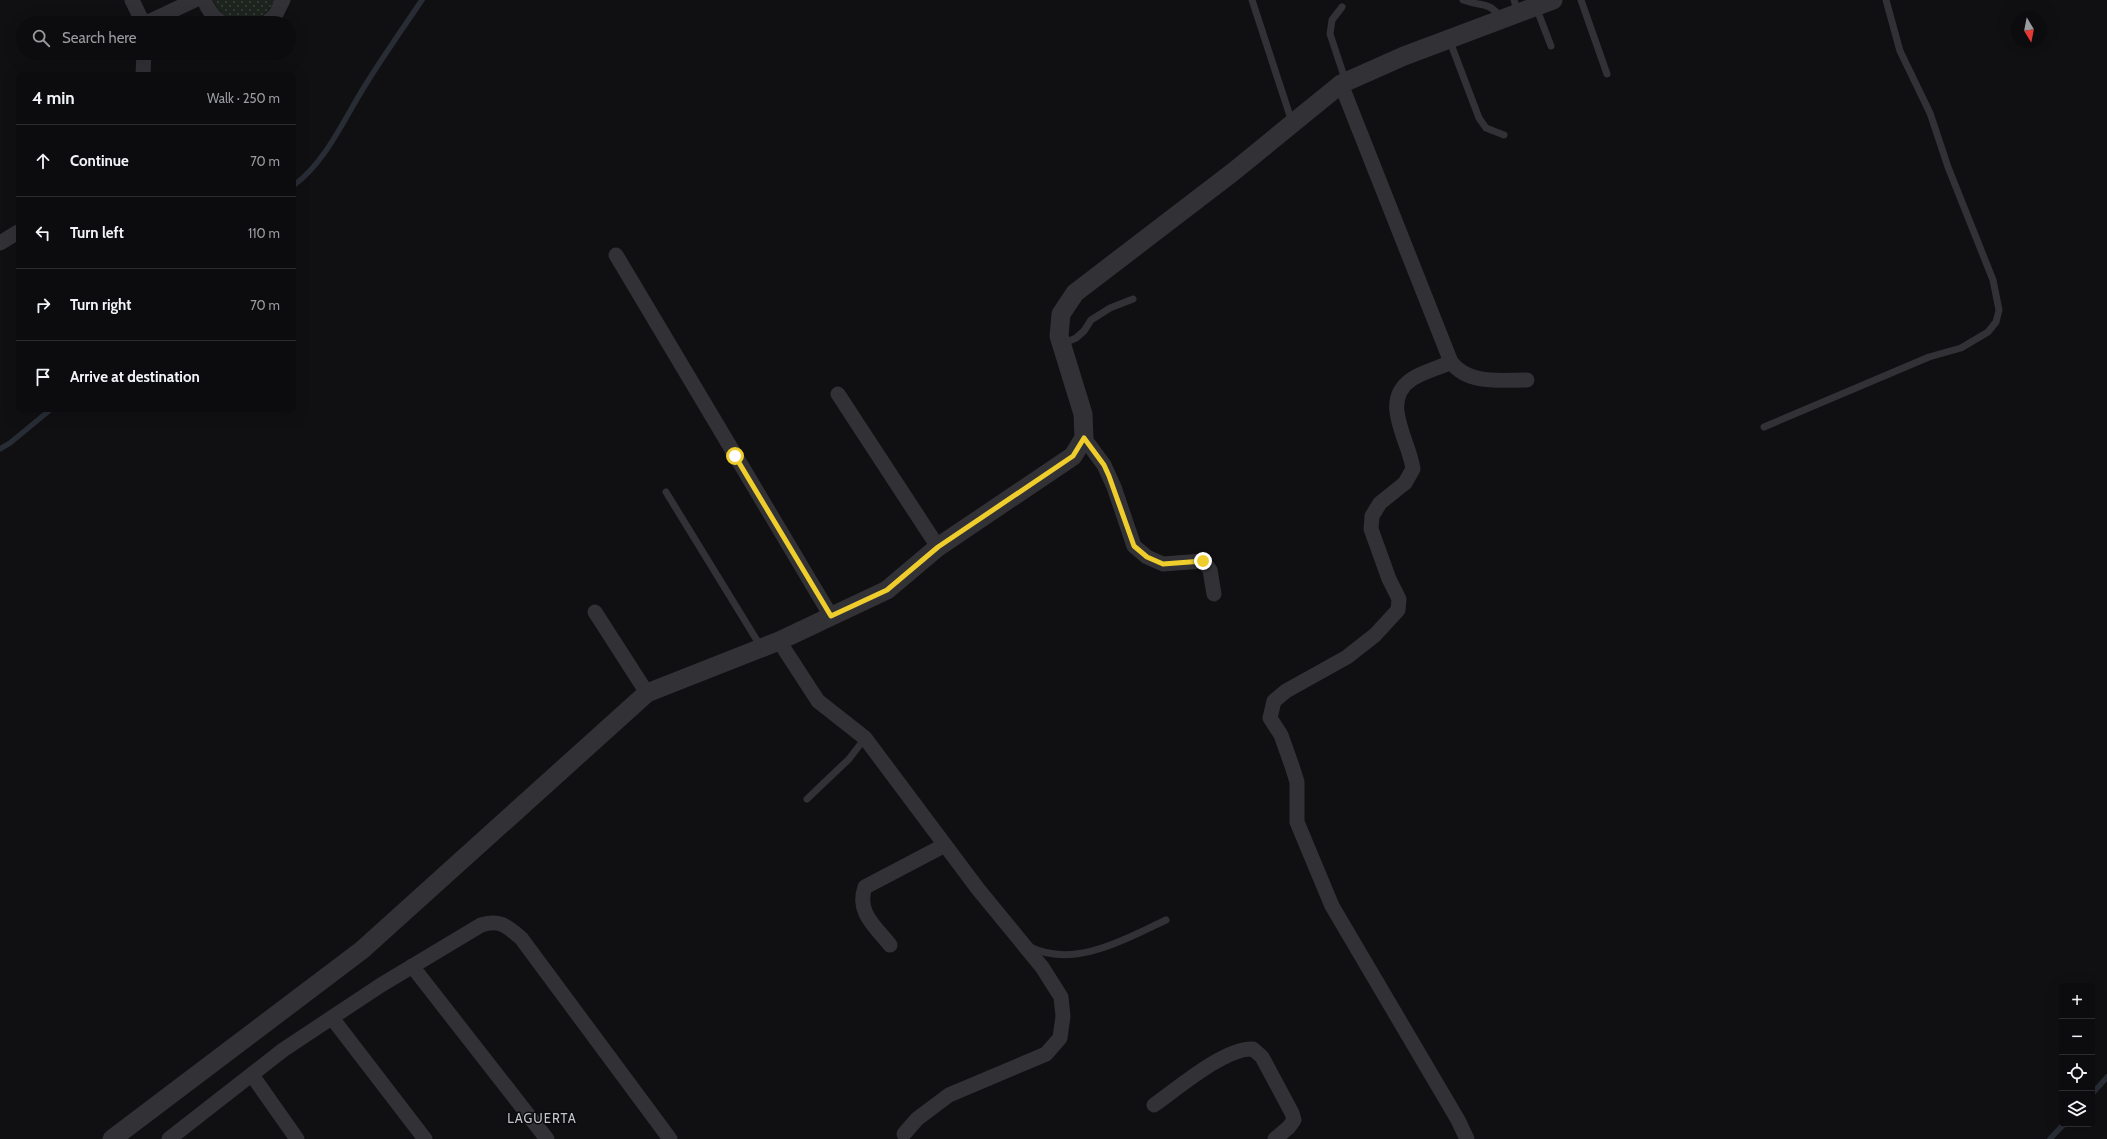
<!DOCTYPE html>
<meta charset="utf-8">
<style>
:root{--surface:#0c0c0e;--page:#151517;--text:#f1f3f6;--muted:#9a9b9e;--line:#2c2c2e}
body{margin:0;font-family:Cabin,sans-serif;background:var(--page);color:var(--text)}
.controls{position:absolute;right:12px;bottom:12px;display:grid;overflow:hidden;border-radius:6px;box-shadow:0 4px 16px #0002}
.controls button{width:36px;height:36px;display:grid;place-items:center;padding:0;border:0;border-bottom:1px solid var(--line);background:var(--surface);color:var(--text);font:20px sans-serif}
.compass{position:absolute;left:2011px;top:12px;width:36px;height:36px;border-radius:50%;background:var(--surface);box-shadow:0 4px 16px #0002;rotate:170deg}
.stop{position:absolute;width:12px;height:12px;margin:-9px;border:3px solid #eecd2c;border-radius:50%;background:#fff}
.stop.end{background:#eecd2c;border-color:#fff;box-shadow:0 1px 4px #0008}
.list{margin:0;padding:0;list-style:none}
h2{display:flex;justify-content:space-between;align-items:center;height:52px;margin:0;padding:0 16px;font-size:17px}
h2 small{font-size:13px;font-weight:400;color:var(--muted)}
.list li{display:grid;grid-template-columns:26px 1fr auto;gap:12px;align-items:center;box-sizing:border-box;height:72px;padding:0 16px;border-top:1px solid var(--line)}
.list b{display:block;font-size:15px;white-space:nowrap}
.list em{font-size:13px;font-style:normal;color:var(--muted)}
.icon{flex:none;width:22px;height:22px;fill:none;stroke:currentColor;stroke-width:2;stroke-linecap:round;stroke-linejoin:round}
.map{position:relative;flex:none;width:2107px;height:1139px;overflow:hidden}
.search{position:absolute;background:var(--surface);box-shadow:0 4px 16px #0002;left:16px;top:16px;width:280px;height:44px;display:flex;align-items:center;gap:10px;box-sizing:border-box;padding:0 14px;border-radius:22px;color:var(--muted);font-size:15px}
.panel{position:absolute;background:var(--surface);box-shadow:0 4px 16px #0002;left:16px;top:72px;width:280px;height:340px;border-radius:6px}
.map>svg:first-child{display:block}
.grass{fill:url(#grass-dots)}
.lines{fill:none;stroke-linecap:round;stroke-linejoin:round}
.stream{stroke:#272c35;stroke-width:5.5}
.service{stroke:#313136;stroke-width:7}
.minor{stroke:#313136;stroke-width:15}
.tertiary{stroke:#313136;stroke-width:19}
.route{stroke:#eecd2c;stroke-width:5}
.labels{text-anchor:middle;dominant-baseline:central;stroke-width:3;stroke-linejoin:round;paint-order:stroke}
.quarter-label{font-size:13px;letter-spacing:1px;fill:#c2c4ce;stroke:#0b0b0c}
</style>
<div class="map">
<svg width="2107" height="1139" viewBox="0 0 2107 1139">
<defs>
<pattern id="grass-dots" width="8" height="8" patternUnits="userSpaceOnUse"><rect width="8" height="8" fill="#1d241e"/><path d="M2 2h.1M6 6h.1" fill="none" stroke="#3b413c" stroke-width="1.8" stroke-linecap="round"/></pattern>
</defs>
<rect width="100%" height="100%" fill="#101012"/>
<!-- grass -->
<path class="grass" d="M213,0h62c-13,27 -49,30 -62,0z"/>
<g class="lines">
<!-- stream -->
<g class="stream">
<path d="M294,185c32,-23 51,-68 72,-101 18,-29 37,-56 56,-84"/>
<polyline points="0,449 10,443 50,410"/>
<polyline points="2092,1094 2107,1077"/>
<polyline points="2050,1139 2064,1124"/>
</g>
<!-- service -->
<g class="service">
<polyline points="1252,0 1292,122"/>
<path d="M1463,0c23,8 23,0 40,19"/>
<polyline points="1514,0 1518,13"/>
<polyline points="1581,0 1607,74"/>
<polyline points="1342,7 1332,20 1330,34 1346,82"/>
<polyline points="1536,7 1551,46"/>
<polyline points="1449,39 1479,118 1486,128 1504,135"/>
<polyline points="1062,344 1076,338 1084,331 1091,320 1110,308 1133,299"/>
<polyline points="1764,427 1929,357 1961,348 1988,332 1996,322 1999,310 1993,280 1948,167 1930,113 1900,51 1886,0"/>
<polyline points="666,492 761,647"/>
<polyline points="807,799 849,759 865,738"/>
<path d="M1030,947c45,22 95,-8 136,-27"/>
</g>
<!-- minor -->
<g class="minor">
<polyline points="132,0 143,23"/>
<path d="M204,0c4,10 9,17 18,23"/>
<polyline points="146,23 195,0"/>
<polyline points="266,23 276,14 283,0"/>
<polyline points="143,74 144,53"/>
<path d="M1341,84l110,278c17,23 50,18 76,18"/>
<polyline points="0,243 18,232"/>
<polyline points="616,255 831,616"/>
<path d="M1451,362c-12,6 -28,10 -39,17 -33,22 -3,60 1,90l-8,14 -25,20 -8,13 -1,13 18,50 10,20 -1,11 -23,25 -28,22 -61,34 -12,10 -4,17 11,17 11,31 5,16v40l35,84 126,214 9,19"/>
<polyline points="838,394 938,547"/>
<polyline points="1084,438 1104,465 1114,487 1134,546 1147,557 1163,564 1203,561 1210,570 1214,594"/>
<polyline points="595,612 647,693"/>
<polyline points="779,641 818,701 865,738 978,889 1042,967 1061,997 1063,1016 1060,1038 1046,1054 949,1095 917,1119 904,1134"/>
<path d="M890,945c-15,-19 -34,-33 -25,-58l80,-42"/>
<polyline points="412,966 547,1139"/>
<polyline points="332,1018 425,1139"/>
<polyline points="252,1075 297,1139"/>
<path d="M1154,1105c24,-17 72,-58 99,-56l9,8 30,56 2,7 -5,7 -14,12"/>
<path d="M169,1139l114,-89 98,-65 100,-60c20,-6 25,1 40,13l149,201"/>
</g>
<!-- tertiary -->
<polyline class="tertiary" points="112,1139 362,950 647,693 779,641 887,590 938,547 1073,456 1084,438 1083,414 1059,336 1061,314 1075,293 1233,172 1341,84 1404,56 1553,0"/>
</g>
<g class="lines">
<!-- route -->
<polyline class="route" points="735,456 831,616 887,590 938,547 1073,456 1084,438 1104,465 1109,476 1134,546 1147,557 1163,564 1203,561"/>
</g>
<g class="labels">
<!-- quarter labels -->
<g class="quarter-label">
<text x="542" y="1118">LAGUERTA</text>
</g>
</g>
</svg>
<div class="controls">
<button>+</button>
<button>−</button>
<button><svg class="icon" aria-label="locate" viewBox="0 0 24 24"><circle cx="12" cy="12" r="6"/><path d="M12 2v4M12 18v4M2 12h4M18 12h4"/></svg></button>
<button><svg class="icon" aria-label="layers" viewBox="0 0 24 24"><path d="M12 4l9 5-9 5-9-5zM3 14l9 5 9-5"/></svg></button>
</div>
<svg class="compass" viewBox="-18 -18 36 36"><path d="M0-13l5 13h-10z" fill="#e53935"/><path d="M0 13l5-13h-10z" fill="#9a9b9e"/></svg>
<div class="stop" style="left:735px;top:456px"></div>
<div class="stop end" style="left:1203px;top:561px"></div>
<div class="search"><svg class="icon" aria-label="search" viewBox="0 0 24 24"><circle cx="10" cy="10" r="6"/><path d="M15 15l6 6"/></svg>Search here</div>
<section class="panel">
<h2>4 min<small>Walk · 250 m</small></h2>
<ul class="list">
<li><svg class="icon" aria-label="ahead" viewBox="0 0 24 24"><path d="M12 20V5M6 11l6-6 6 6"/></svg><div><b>Continue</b></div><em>70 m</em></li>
<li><svg class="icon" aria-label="left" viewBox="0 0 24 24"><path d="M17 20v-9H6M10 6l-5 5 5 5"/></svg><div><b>Turn left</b></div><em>110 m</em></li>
<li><svg class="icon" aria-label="right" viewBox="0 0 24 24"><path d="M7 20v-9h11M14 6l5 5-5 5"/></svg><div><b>Turn right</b></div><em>70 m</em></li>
<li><svg class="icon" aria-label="arrive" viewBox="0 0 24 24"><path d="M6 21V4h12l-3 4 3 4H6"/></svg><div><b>Arrive at destination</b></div></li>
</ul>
</section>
</div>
